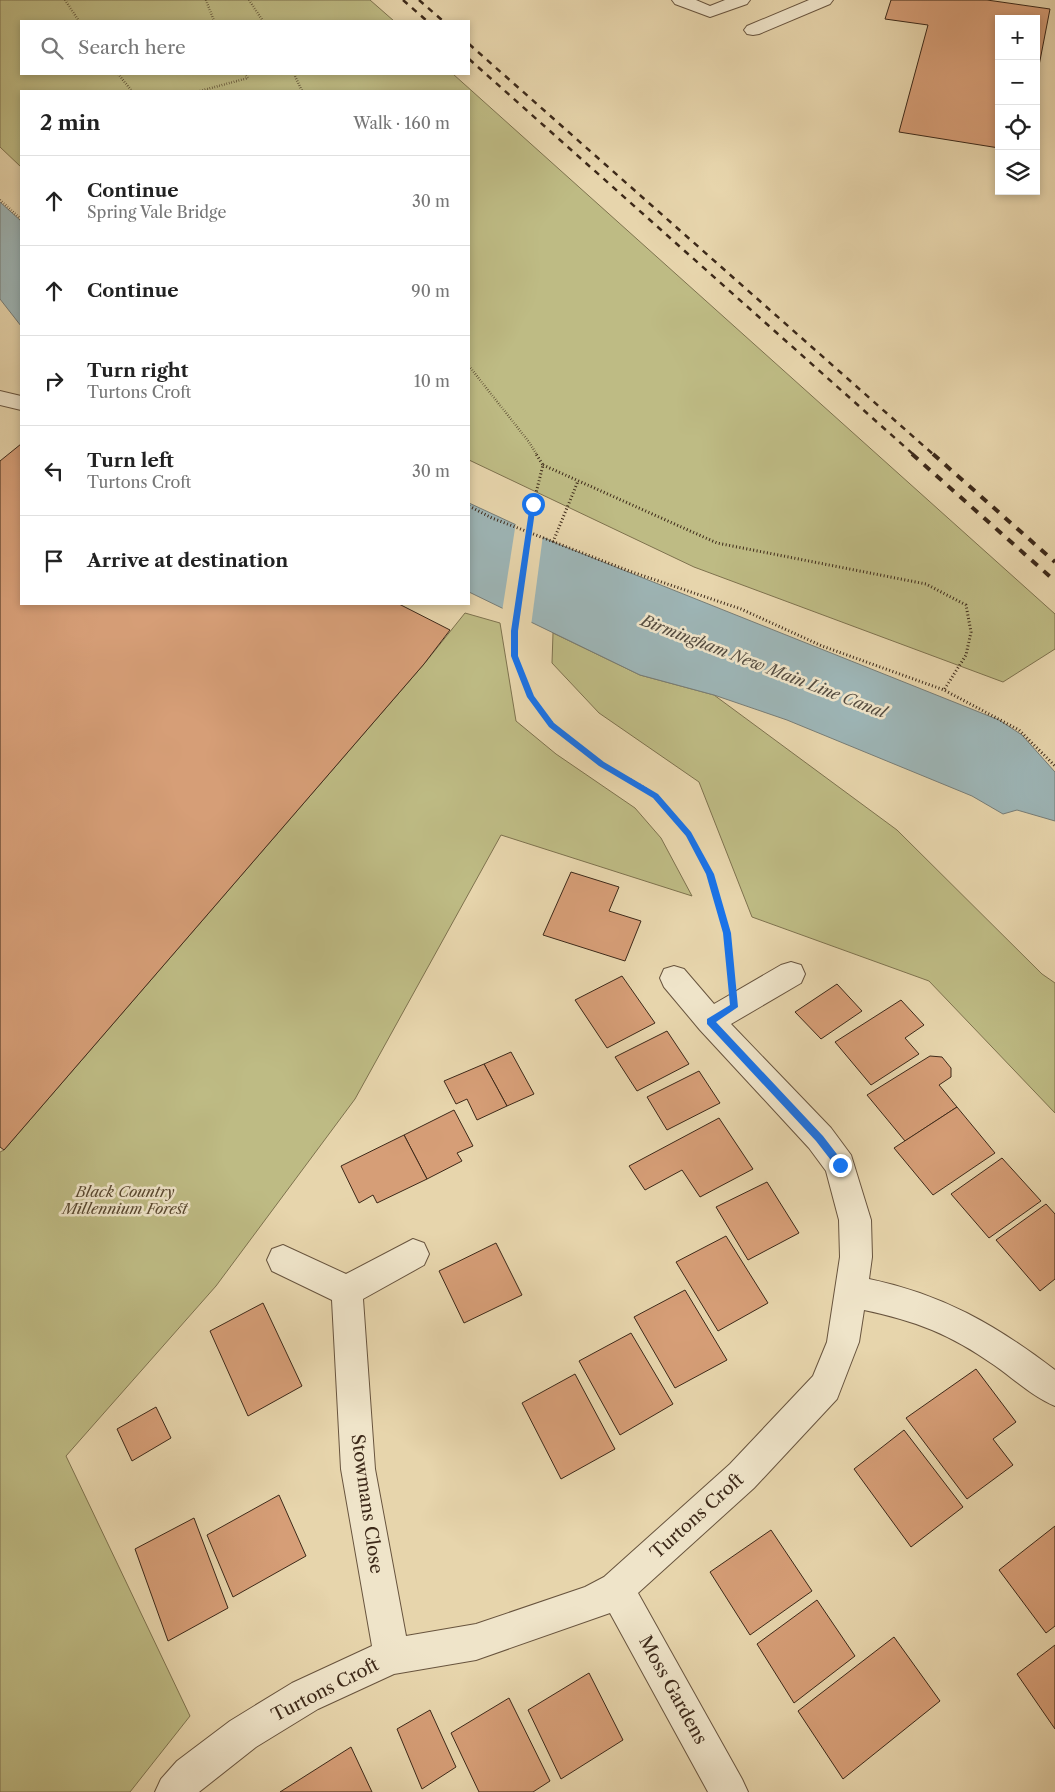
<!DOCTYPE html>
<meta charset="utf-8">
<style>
:root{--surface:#fff;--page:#f2f2f2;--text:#222;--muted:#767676;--line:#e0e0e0}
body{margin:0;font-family:"Libre Caslon Text",serif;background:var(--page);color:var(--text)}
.controls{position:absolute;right:15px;top:15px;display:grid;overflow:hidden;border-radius:0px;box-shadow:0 2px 8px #0003}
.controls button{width:45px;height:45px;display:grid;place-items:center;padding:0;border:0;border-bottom:1px solid var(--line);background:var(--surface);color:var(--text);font:25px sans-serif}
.stop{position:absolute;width:15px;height:15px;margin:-11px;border:4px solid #1a73e8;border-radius:50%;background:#fff}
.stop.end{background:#1a73e8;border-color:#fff;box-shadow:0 1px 5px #0008}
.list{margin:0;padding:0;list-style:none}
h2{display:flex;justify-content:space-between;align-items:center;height:65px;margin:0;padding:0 20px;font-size:21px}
h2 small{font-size:16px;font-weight:400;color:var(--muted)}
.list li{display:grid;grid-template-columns:32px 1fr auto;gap:15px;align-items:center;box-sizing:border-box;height:90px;padding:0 20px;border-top:1px solid var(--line)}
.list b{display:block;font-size:19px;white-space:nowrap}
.list p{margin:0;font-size:16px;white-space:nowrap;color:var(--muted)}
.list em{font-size:16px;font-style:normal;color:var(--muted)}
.icon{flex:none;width:28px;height:28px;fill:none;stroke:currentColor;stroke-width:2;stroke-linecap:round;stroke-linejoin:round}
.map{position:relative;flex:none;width:1055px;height:1792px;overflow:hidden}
.search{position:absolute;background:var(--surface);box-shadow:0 2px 8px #0003;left:20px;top:20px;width:450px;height:55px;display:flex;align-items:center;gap:12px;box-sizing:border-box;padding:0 18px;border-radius:0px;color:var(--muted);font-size:19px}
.panel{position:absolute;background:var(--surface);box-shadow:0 2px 8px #0003;left:20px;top:90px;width:450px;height:515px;border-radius:0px}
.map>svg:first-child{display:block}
.green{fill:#bebb84;stroke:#7e724e}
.water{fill:#9db5b6;stroke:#777d77}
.pier{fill:#e7d5ac}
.building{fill:#d69e77;stroke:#3d2919}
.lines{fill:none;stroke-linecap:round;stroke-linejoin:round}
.minor-casing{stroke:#68543e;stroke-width:2}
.path-far1{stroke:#3d2919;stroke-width:2.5;stroke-dasharray:0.5 2;stroke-linecap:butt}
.path{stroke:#3d2919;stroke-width:3;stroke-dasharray:1 2.5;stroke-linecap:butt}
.minor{fill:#efe4c9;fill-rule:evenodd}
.rail-far1{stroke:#3d2919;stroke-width:2.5;stroke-dasharray:6 6;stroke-linecap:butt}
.rail{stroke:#3d2919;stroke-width:4;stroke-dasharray:8 8;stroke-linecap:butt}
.path-bridge{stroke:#3d2919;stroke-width:3;stroke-dasharray:1 2.5;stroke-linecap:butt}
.route{fill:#1a73e8}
.labels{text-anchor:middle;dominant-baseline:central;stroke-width:5;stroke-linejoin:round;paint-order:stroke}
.park-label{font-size:15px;font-style:italic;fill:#57462e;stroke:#efe4c9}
.water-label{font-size:16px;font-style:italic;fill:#554c40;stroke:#efe4c9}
.near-street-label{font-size:18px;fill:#3d2919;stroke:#efe4c9}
</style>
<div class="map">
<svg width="1055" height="1792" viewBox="0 0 1055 1792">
<rect width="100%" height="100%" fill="#e7d5ac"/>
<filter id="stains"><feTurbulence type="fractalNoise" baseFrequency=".004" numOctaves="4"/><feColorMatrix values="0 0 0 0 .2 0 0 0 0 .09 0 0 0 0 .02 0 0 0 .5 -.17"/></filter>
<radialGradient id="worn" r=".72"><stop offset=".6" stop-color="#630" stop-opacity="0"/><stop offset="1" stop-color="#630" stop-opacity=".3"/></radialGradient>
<!-- green -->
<g class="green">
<polygon points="0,0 370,0 394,21 21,21 21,74 453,74 1055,614 1055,649 1003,682 694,567 469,460 469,91 21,91 21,167 0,147"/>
<polygon points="465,613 500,623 516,721 556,754 635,808 661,838 692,896 501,835 355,1099 216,1286 66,1456 190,1716 130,1792 0,1792 0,1152 4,1150 424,664"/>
<polygon points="553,633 640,675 714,695 897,830 1042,974 1055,983 1055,1113 929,981 752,917 699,782 599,713 552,663"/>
</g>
<!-- water -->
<g class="water">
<polygon points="0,202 21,221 21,326 0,299"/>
<polygon points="469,503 553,542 999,720 1022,735 1055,772 1055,821 1017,810 1003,814 972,796 787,720 714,695 640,675 469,592"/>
</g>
<!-- pier -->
<polygon class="pier" points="516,522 543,535 531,626 502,612"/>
<!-- building -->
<g class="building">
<polygon points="891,0 987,0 1050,9 1036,81 1036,19 999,19 999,148 899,132 928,25 885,19"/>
<polygon points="21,444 21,604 399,604 450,630 424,664 4,1150 0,1147 0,461"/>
<polygon points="571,872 619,887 609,911 641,921 625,961 543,935"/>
<polygon points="622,976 655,1023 607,1048 575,1000"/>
<polygon points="837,984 862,1011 821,1039 795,1012"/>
<polygon points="901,1000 924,1025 905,1038 919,1054 871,1085 835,1042"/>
<polygon points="667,1031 689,1064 637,1091 615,1057"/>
<polygon points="511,1052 534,1094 507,1106 484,1064"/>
<polygon points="930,1056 942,1057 951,1068 951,1077 939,1085 957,1107 905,1141 867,1095"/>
<polygon points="484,1064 507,1106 477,1120 467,1099 456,1104 444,1081"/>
<polygon points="699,1071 720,1103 667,1130 647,1097"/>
<polygon points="957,1107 995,1153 933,1195 894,1148"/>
<polygon points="454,1110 473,1146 457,1153 462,1161 427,1179 404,1135"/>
<polygon points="719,1118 753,1169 700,1197 682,1170 645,1190 629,1166"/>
<polygon points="404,1135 427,1179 377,1203 373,1195 359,1203 341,1166"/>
<polygon points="1002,1158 1041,1201 989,1238 951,1194"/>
<polygon points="767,1182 799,1233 748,1260 716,1207"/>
<polygon points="1046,1204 1055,1214 1055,1279 1040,1291 996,1240"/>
<polygon points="726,1236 768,1303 718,1331 676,1262"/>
<polygon points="496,1243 522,1295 464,1323 439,1271"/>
<polygon points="685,1290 727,1360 675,1388 634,1317"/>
<polygon points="263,1303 302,1386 248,1416 210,1331"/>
<polygon points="631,1333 673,1404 620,1435 579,1361"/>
<polygon points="976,1369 1016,1422 993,1439 1013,1465 967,1499 906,1418"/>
<polygon points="575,1374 615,1449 561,1479 522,1403"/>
<polygon points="156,1407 171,1438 132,1461 117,1429"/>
<polygon points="904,1430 963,1507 911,1547 854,1469"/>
<polygon points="279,1495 306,1556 233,1597 207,1535"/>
<polygon points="194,1518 228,1608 168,1641 135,1549"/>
<polygon points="1055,1526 1055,1626 1046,1633 999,1570"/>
<polygon points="771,1530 812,1591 750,1635 710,1572"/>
<polygon points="817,1600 855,1656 794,1703 757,1644"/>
<polygon points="894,1637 940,1701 843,1779 798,1711"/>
<polygon points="1055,1645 1055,1729 1017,1674"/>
<polygon points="589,1673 623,1740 561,1779 528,1710"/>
<polygon points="509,1698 550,1781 533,1792 479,1792 451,1733"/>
<polygon points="430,1710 456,1767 422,1789 397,1729"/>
<polygon points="351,1747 372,1792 280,1792"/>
</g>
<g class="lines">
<!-- minor casing -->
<g class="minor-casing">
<g id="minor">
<polygon points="672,0 696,0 710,6 725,0 750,0 747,4 710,17 675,4"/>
<polygon points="809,0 833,0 830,4 759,34 753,35 747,34 744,30 747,26"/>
<polygon points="0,391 21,396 21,410 0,405"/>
<path d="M791,962l10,3 4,9 -4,9 -70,41 100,104 20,27 20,65 1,37 -3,22c73,15 127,46 186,91v36c-22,-9 -41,-27 -61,-41 -44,-31 -78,-44 -130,-55l-5,32 -22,57 -83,89 -116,105 104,186 6,13h-40l-98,-179 -134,47 -82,14 -76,35 -62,38 -57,45h-44l6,-13 16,-18 53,-40 62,-38 80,-37 -31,-177 -9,-169 -60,-29 -5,-11 5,-11 11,-4 63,29 67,-35 11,4 5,11 -5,11 -61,34 12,170 31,167 70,-12 109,-37 19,-10 126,-113 83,-88 14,-34 13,-85 -1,-37 -13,-49 -17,-23 -109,-118 -36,-43 -4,-9 4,-9 10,-3 10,3 30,35 67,-39z"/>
</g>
</g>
<!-- path-far1 -->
<g class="path-far1">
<polyline points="65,0 79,21"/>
<polyline points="206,0 214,21"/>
<polyline points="249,0 263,21"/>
<polyline points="118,74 132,91"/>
<polyline points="294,74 302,91"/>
<polyline points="200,91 248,78 245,74"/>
<polyline points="0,200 21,219"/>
<polyline points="469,366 529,442 537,455"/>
</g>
<!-- path -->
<g class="path">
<polyline points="543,465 717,543 926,584 966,605 971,632 966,655 944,690"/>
<polyline points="533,505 543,465 536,454"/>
<polyline points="469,506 492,518 629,571 741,609 822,646 944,690 1019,730 1055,766"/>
<polyline points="553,542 578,481"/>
<path d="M514,631c0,8 -1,18 1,26 11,48 49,83 89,108 17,11 38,19 52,32 49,47 68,107 75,173"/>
</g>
<!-- minor -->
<use href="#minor" class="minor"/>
<!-- rail-far1 -->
<g class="rail-far1">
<polyline points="403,0 427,21"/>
<polyline points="419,0 443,21"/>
<polyline points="469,44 934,455"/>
<polyline points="469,59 914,455"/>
</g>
<!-- rail -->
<g class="rail">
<polyline points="912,454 1055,581"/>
<polyline points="933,454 1055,562"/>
</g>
<!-- path-bridge -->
<polyline class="path-bridge" points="514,631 533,505"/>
</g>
<!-- route -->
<polygon class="route" points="533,502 536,504 518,631 518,656 534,696 554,723 604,762 658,794 691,832 714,874 731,933 738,1007 716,1022 823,1136 843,1162 843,1168 837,1168 816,1141 707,1024 707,1019 730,1005 723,933 706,874 686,836 653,798 599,766 549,727 527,697 511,656 511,631 530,504"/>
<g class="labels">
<!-- park labels -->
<g class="park-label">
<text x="125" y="1191">Black Country<tspan x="125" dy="17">Millennium Forest</tspan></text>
</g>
<!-- water labels -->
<g class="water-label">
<text transform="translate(764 666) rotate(21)">Birmingham New Main Line Canal</text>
</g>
<!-- near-street labels -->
<g class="near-street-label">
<text transform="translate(367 1504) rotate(82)">Stowmans Close</text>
<text transform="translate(697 1516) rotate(-42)">Turtons Croft</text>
<text transform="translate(325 1690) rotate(-27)">Turtons Croft</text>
<text transform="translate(673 1690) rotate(61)">Moss Gardens</text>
</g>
</g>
<rect width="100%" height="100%" filter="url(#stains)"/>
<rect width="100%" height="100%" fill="url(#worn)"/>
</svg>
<div class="controls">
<button>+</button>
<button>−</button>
<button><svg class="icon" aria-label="locate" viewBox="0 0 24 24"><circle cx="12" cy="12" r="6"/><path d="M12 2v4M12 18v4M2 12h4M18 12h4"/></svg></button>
<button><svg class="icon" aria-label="layers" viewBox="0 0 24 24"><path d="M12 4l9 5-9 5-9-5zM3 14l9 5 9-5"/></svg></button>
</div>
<div class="stop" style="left:533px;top:504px"></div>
<div class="stop end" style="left:840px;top:1165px"></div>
<div class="search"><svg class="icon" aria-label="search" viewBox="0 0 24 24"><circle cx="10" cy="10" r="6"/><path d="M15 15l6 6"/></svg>Search here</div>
<section class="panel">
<h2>2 min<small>Walk · 160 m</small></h2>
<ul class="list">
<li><svg class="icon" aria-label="ahead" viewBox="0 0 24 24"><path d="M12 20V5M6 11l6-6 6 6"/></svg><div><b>Continue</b><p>Spring Vale Bridge</p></div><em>30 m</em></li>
<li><svg class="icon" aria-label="ahead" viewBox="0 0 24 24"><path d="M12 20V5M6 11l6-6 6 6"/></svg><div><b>Continue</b></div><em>90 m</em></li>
<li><svg class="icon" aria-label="right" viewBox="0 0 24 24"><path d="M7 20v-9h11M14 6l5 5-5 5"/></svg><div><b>Turn right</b><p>Turtons Croft</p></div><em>10 m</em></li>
<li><svg class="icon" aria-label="left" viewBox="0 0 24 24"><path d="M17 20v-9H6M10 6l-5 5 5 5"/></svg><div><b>Turn left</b><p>Turtons Croft</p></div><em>30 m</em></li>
<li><svg class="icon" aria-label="arrive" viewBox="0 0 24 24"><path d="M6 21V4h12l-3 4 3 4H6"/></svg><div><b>Arrive at destination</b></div></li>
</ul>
</section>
</div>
